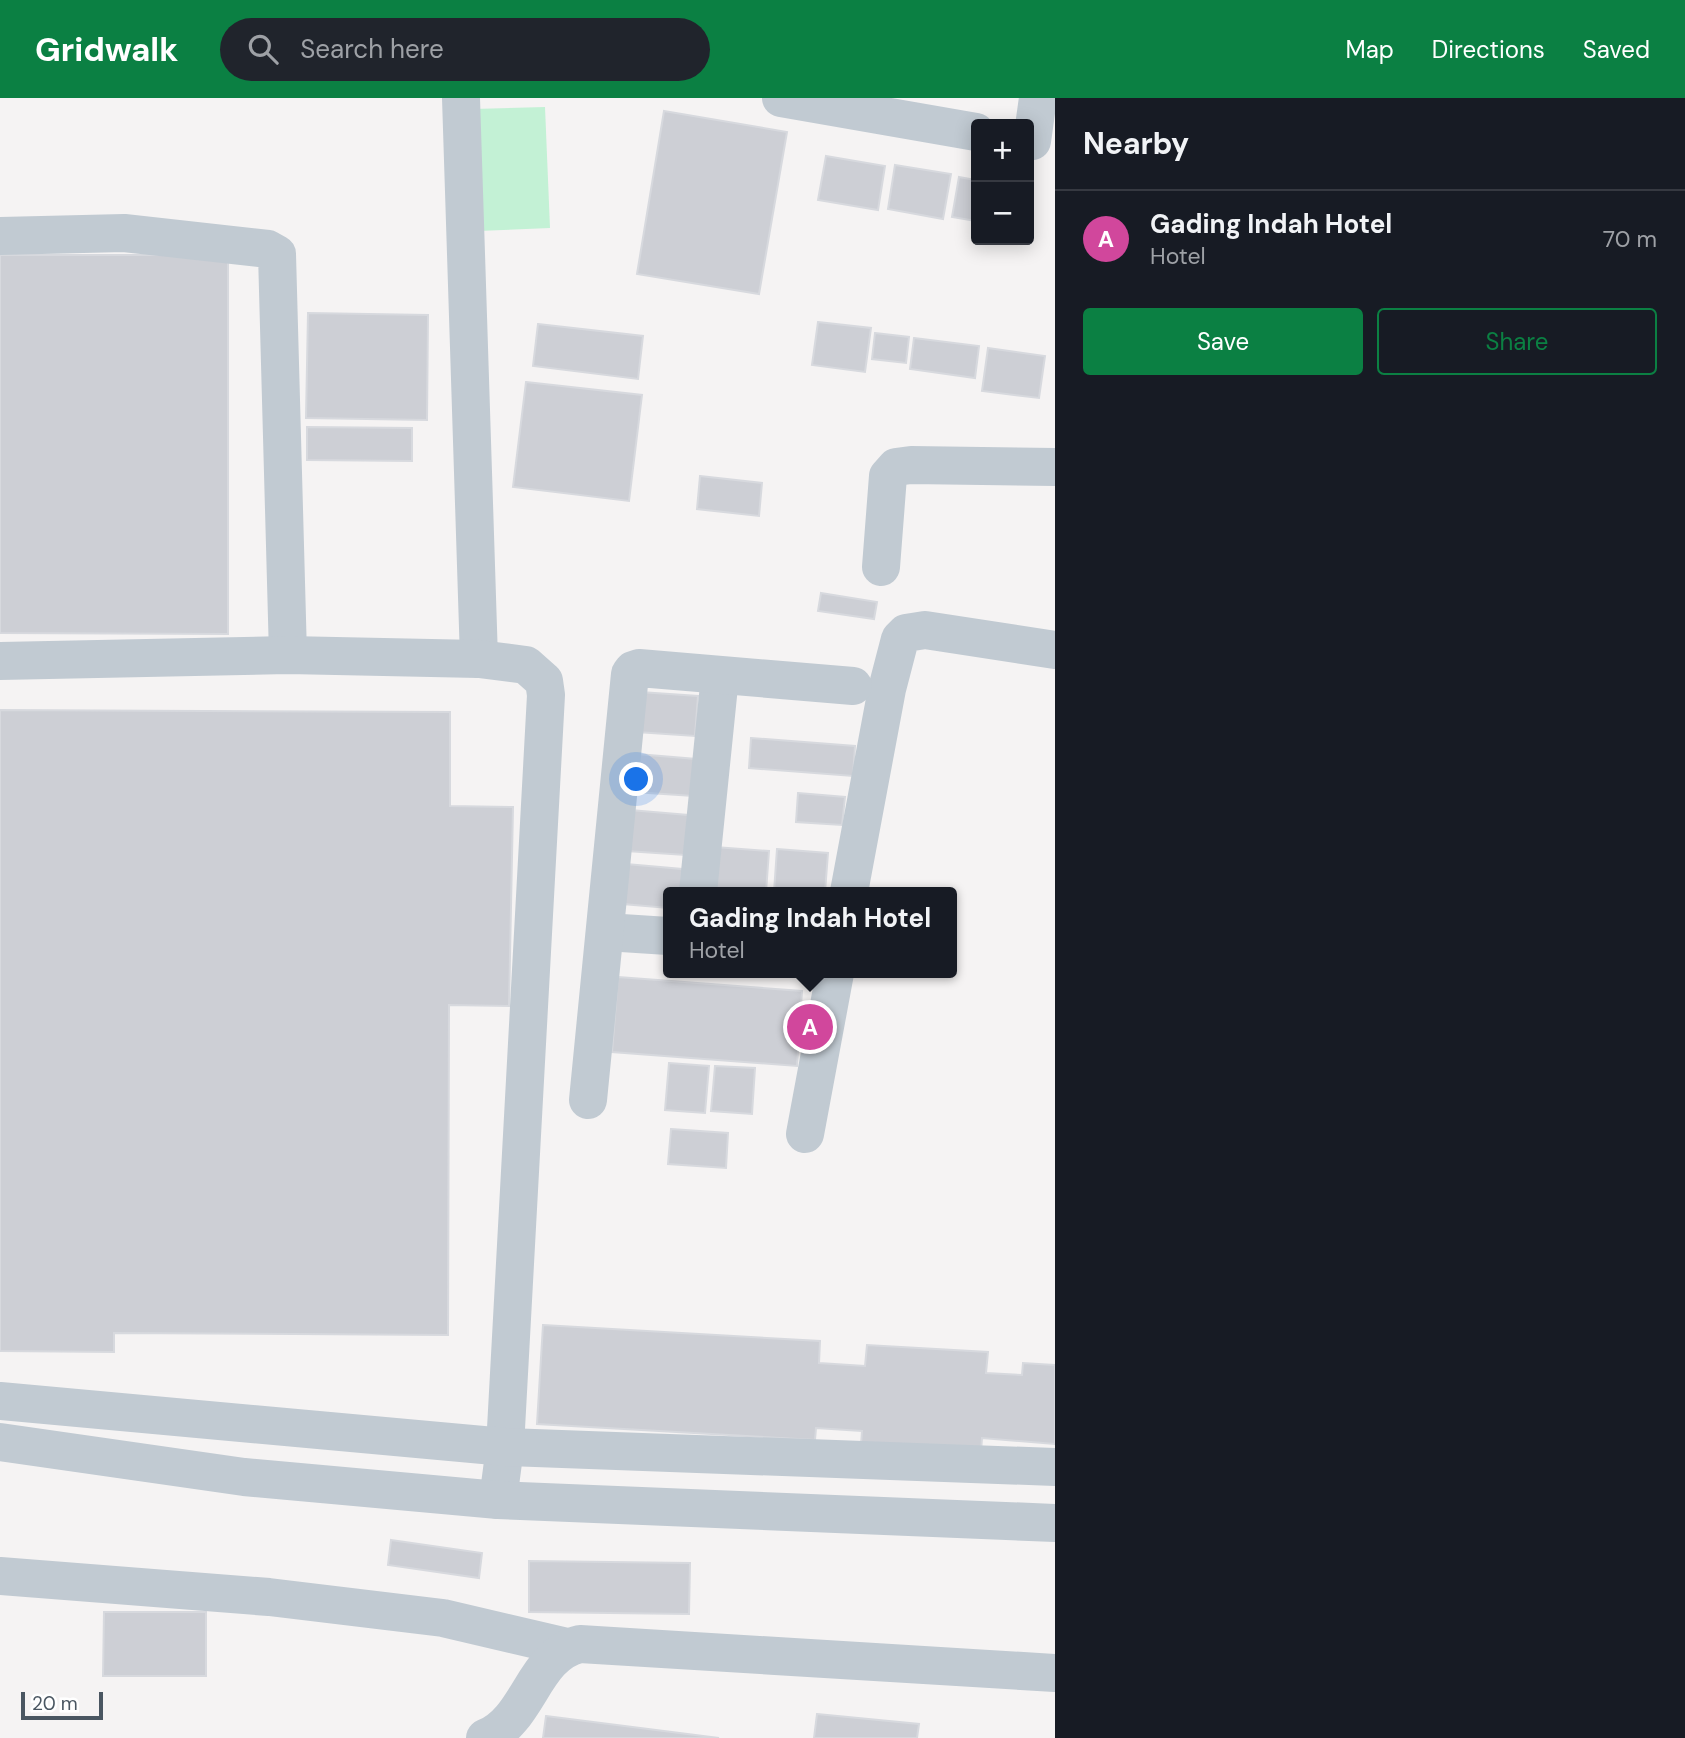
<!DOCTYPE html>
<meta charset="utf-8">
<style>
:root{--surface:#171b24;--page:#20242c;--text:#f1f3f6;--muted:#9ea1a6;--line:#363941;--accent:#0b8043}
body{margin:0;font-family:"DM Sans",sans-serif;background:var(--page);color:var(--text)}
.controls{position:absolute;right:21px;top:21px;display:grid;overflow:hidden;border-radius:7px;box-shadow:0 4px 18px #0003}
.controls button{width:63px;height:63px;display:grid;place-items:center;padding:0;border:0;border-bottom:2px solid var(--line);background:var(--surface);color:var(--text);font:35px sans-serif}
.scale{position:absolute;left:21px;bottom:18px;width:82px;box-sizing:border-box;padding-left:7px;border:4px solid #4a5661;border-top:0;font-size:19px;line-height:24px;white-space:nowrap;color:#4a5661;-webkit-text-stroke:5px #fff;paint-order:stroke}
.you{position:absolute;left:637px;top:682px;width:24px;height:24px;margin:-18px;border:5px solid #fff;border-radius:50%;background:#1a73e8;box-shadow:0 0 0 10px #1a73e833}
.badge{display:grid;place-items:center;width:46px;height:46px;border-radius:50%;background:var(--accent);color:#fff;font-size:23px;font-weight:700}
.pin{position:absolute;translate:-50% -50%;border:4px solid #fff;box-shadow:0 2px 7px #0006}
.popup{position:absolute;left:663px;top:789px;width:294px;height:91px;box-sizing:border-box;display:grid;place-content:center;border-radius:7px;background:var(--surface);filter:drop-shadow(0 2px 5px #0005);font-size:23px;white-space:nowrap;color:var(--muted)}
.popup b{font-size:26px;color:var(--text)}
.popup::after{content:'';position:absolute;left:50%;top:100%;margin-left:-14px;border:14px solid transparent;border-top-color:var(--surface)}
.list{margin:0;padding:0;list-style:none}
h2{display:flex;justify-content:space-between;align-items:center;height:91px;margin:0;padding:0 28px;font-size:30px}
h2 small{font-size:23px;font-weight:400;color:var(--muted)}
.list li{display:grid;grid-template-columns:46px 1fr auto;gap:21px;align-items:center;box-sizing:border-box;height:98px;padding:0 28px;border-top:2px solid var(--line)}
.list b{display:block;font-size:26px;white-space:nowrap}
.list p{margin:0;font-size:23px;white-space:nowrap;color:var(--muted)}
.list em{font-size:23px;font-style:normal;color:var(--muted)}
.actions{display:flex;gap:14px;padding:21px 28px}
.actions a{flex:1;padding:16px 0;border:2px solid var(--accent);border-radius:7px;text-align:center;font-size:24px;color:var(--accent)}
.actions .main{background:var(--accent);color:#fff}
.icon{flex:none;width:38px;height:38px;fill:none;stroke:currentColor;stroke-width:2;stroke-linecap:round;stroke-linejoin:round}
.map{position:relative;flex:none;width:1055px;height:1640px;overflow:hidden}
header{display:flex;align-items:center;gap:42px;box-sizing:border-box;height:98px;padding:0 35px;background:var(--accent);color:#fff}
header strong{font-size:33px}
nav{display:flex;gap:38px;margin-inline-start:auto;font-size:24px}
.search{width:490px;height:63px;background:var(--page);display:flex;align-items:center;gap:18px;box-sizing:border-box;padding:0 24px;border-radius:38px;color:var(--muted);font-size:26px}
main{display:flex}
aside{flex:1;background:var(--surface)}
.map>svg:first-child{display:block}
.pitch{fill:#c3f1d5}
.building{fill:#cdcfd5;stroke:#d7d9de;stroke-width:2}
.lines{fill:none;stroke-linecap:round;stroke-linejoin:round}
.minor{stroke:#c1cad2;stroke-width:38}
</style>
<header>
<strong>Gridwalk</strong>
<div class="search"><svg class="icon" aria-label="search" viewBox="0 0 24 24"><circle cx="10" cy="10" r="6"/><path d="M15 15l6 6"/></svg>Search here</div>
<nav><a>Map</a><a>Directions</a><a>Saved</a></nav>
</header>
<main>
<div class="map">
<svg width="1055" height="1640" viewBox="0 0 1055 1640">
<rect width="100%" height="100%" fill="#f5f3f3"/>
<!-- pitch -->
<polygon class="pitch" points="545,9 550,130 478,133 473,11"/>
<!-- building -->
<g class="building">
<polygon points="664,13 787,34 759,196 637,176"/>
<polygon points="826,58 885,68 878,112 818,102"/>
<polygon points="895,67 951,76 943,121 888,111"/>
<polygon points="959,79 976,82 976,123 952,119"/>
<polygon points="0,157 228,157 228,536 0,535"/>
<polygon points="308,215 428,217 427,322 306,320"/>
<polygon points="818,224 871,230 865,274 812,267"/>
<polygon points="538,226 643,238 638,281 533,268"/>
<polygon points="875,235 909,239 906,265 872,261"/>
<polygon points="914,240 979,248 975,280 910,271"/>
<polygon points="988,250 1045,258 1039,300 982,293"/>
<polygon points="526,284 642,297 629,403 513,389"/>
<polygon points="307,329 412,330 412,363 307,362"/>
<polygon points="700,378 762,385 759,418 697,411"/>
<polygon points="821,495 877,504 874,521 818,513"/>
<polygon points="640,594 698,598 695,638 637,634"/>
<polygon points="0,612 450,614 450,708 513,709 509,908 449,907 448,1237 114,1235 114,1254 0,1253"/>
<polygon points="751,640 855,648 853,678 749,670"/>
<polygon points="637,656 696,661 693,698 634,694"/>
<polygon points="798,695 845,699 842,727 796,724"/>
<polygon points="630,712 688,717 685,757 627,753"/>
<polygon points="715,749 769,753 766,794 712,794"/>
<polygon points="777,751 828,755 825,794 774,794"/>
<polygon points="626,766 682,771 681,794 668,794 668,810 623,806"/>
<polygon points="618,879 802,893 797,968 612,954"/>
<polygon points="669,965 709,968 705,1015 665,1012"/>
<polygon points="715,968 755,970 752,1016 711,1013"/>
<polygon points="671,1031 728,1035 726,1070 668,1066"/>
<polygon points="543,1227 820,1243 819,1265 865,1268 867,1247 988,1254 986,1275 1022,1277 1023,1265 1055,1267 1055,1346 982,1340 981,1354 861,1347 862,1333 816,1330 815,1342 537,1326"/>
<polygon points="391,1442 482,1455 479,1480 388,1467"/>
<polygon points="529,1463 690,1465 689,1516 529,1514"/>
<polygon points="104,1514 206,1514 206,1578 103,1578"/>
<polygon points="817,1616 919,1626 917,1640 814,1640"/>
<polygon points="546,1618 719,1640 543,1640"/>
</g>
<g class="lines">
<!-- minor -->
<g class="minor">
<polyline points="461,0 479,561"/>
<polyline points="781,0 976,34"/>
<polyline points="1032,43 1038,0"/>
<polyline points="0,138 124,135 268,151 277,156 288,557"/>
<polyline points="881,469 888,378 896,369 911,367 1055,369"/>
<polyline points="0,563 288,557 479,561 526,567 544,583 546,597 505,1349 498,1402"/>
<polyline points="698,794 720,578"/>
<polyline points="849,794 887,591 900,541 906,535 925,532 1055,552"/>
<polyline points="606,834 668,838"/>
<polyline points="588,1002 630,576 633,572 639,570 853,588"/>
<polyline points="805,1036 835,875"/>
<polyline points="0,1303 505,1349 1055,1369"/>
<polyline points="0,1344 244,1379 498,1402 1055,1425"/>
<polyline points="0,1478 269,1499 443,1520 567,1549"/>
<path d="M485,1640c45,-18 47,-83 95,-94l475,29"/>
</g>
</g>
</svg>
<div class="controls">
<button>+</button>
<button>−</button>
</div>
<div class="scale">20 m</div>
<div class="you"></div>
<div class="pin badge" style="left:810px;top:929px;background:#d1479c">A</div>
<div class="popup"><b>Gading Indah Hotel</b>Hotel</div>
</div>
<aside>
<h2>Nearby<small></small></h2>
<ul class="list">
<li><span class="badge" style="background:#d1479c">A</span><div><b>Gading Indah Hotel</b><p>Hotel</p></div><em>70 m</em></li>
</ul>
<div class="actions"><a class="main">Save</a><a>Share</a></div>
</aside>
</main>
